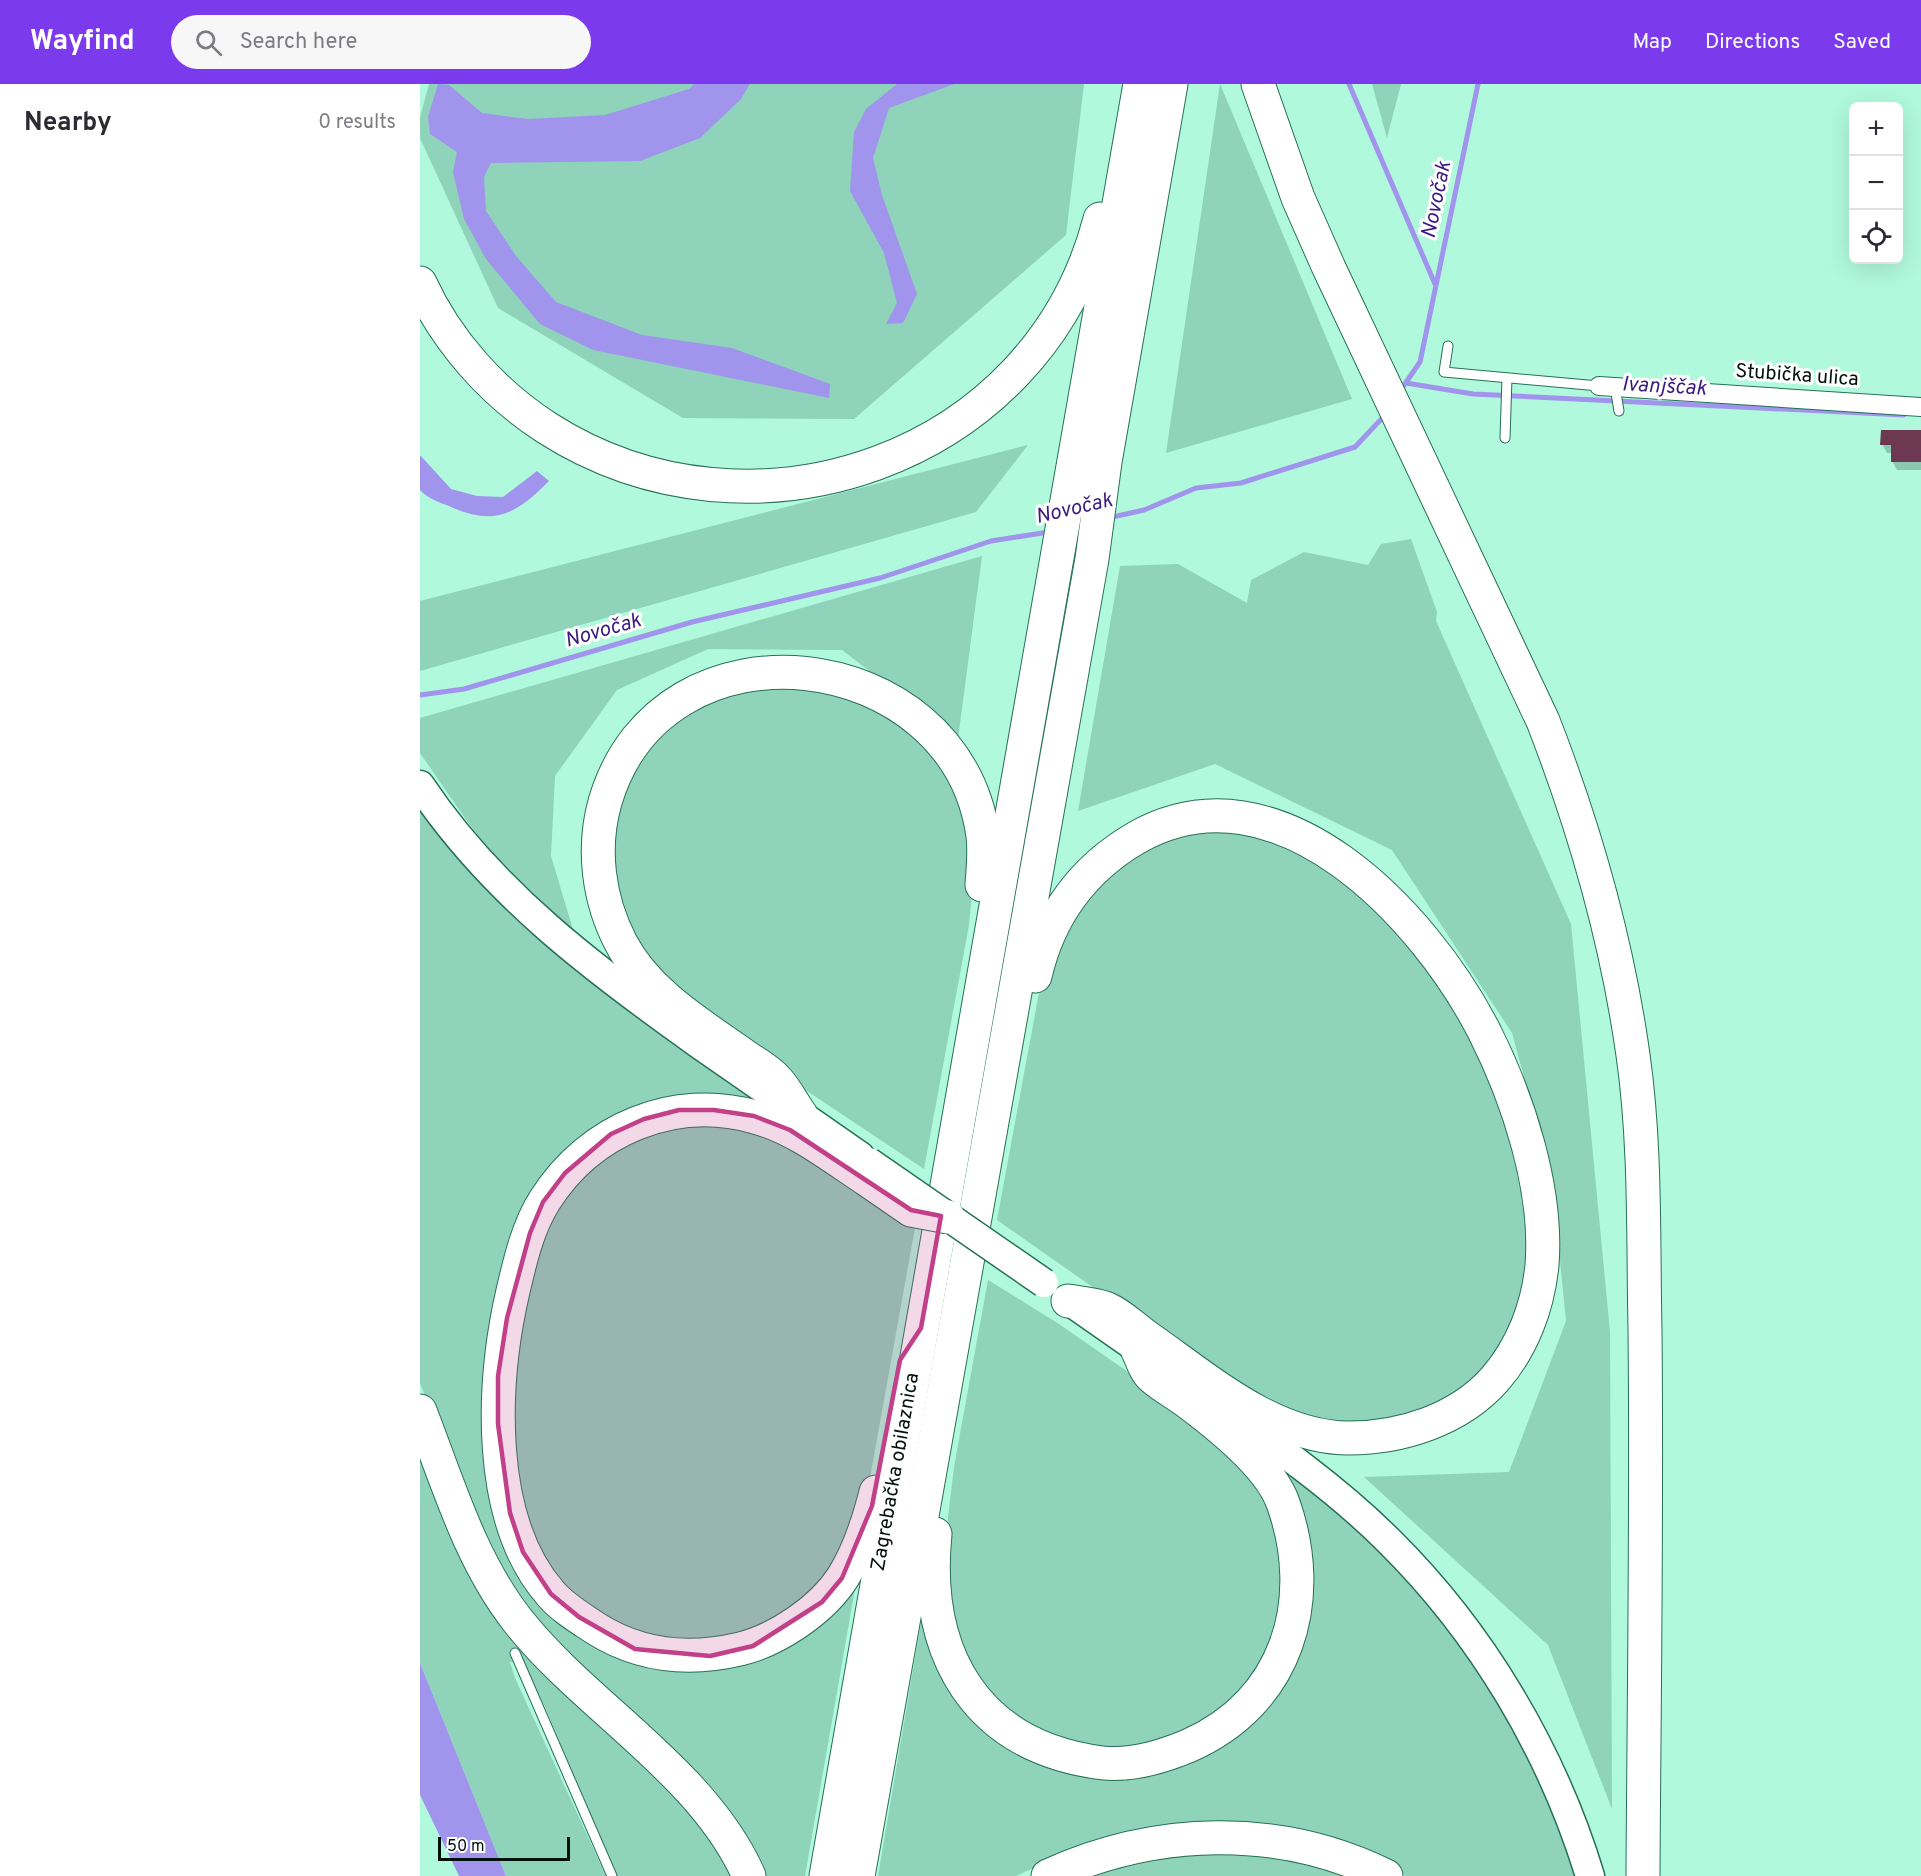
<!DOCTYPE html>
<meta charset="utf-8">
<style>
:root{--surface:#fff;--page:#f7f7f7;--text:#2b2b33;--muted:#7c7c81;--line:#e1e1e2;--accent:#7c3aed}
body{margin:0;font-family:Overpass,sans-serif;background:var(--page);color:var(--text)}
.controls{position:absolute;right:18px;top:18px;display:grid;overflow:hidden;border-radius:9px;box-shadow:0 6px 24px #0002}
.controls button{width:54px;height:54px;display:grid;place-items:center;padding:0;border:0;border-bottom:2px solid var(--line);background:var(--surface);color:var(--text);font:30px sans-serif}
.scale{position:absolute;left:18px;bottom:15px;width:132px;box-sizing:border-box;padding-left:6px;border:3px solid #00120b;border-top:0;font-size:16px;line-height:21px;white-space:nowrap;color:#00120b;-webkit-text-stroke:4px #fff;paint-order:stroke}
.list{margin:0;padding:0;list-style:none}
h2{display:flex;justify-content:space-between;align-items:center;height:78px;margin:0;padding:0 24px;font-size:26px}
h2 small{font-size:20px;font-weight:400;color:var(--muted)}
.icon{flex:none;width:33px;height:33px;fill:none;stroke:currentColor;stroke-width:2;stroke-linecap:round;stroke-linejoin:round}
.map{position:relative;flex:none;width:1501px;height:1792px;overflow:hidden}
header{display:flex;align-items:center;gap:36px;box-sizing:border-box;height:84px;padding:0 30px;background:var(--accent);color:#fff}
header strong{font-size:28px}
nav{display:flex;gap:33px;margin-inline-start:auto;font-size:21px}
.search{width:420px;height:54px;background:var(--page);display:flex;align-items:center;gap:15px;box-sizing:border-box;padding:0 21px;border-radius:33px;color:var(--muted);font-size:22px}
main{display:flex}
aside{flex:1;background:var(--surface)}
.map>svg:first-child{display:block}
.green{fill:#8ed3ba}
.water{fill:#a094ed}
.shadow{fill:#0003}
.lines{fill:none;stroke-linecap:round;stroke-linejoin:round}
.stream{stroke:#a094ed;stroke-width:5}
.building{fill:#6c3852}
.lane-casing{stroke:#267059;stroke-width:11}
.street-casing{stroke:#267059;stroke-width:20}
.primary-casing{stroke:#267059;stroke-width:31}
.highway-casing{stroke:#267059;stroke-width:35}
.lane{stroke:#fff;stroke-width:9}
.street{stroke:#fff;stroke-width:18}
.primary{stroke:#fff;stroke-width:28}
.highway{stroke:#fff;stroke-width:33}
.primary-bridge-casing{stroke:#267059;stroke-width:31;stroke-linecap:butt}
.highway-bridge-casing{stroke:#267059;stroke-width:35;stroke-linecap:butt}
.primary-bridge{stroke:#fff;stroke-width:28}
.highway-bridge{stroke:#fff;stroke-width:33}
.marked{fill:#c14089;fill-opacity:0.2;stroke:#c14089;stroke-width:4.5;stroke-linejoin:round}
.labels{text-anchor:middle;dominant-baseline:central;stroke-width:6;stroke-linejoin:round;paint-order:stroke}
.street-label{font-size:20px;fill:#00120b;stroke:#fff}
.water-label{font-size:21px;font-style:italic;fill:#3b1b82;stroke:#fff}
</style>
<header>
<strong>Wayfind</strong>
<div class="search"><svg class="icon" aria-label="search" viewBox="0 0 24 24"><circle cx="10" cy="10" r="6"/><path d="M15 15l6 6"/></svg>Search here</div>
<nav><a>Map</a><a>Directions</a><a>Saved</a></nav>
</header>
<main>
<aside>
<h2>Nearby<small>0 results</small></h2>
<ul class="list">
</ul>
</aside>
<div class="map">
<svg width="1501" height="1792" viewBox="0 0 1501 1792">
<rect width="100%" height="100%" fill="#b0f9dd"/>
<!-- green -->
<g class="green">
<polygon points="9,0 664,0 646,151 434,335 263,334 78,224 0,54 0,33"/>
<polygon points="800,0 932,315 746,369"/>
<polygon points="952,0 981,0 967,54"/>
<polygon points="608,361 556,428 0,587 0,517"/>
<polygon points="991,455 1017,528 1016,537 1151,840 1190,1248 1192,1725 1128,1561 944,1393 1089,1388 1146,1237 1132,1096 1092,949 972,766 795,680 658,727 700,482 758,480 827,519 831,496 884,468 948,481 961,460"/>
<polygon points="562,472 538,655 422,566 288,565 197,606 135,692 131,772 157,859 109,815 49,740 0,669 0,634"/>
<polygon points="359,600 444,617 501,655 545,718 554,787 549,841 504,1085 351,983 239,893 198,826 189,746 216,677 278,620"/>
<polygon points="0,723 339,1022 148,1069 74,1241 109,1503 288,1583 436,1499 385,1792 342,1792 101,1523 56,1444 0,1299"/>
<polygon points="809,745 857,755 905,781 949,818 1008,883 1057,958 1108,1106 1105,1211 1088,1255 1058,1294 1026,1319 989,1334 904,1341 815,1303 577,1136 623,887 639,851 686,788 760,749"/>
<polygon points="280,1035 365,1055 424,1091 495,1144 446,1416 425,1465 397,1508 356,1539 297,1559 220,1556 154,1515 108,1448 95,1408 89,1322 111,1180 143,1110 198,1059"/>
<polygon points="568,1196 639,1240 793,1347 852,1421 868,1497 853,1566 796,1636 698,1669 628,1656 574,1620 540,1568 523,1476 534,1383"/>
<polygon points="0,1361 21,1418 222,1677 284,1743 313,1792 195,1792 125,1623 102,1576 90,1578 95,1594 186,1792 86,1792 0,1579"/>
<path d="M859,1383c24,19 50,36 72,56 108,98 179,216 226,353h-171l-62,-26 -274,1 -54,25h-138l46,-271 103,146 158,10 119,-131z"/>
<polygon points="801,1761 945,1792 650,1792"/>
</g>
<!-- water -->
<g class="water">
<polygon points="18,0 29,1 62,29 108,35 185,31 269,5 274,0 330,0 321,15 280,54 220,77 71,79 64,93 66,127 96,172 136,218 222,251 312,264 410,300 409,314 173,266 120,240 66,175 44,135 33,88 37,68 10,50 8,33"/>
<polygon points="477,0 534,0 469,24 453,74 462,111 497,210 483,239 466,240 477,219 464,169 430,107 434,48 446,25"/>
<path d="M0,371l31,34 26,7 26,1 34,-26 12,10c-33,33 -54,46 -100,25 -11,-4 -22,-8 -29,-16z"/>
<polygon points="0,1579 86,1792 39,1792 0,1711"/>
</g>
<!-- shadow -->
<polygon class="shadow" points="1462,347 1501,348 1501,386 1477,386 1472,377 1473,369 1467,369 1462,360"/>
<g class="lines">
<!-- stream -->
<g class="stream">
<polyline points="929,0 1015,200"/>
<polyline points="986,299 1053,310 1484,331"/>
<polyline points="980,307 1000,278 1058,0"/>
<polyline points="688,434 724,426 776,404 821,399 935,363 966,330"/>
<polyline points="0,611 44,605 272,538 460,494 571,457 629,448"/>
</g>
</g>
<!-- building -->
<polygon class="building" points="1461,346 1501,346 1501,378 1471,378 1471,361 1460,361"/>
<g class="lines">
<!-- lane casing -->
<g class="lane-casing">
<g id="lane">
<polyline points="1028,262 1024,288 1179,302"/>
<polyline points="1195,303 1199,327"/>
<polyline points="1085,354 1087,294"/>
<polyline points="95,1569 192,1792"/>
</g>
</g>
<!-- street casing -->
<g class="street-casing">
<polyline id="street" points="1179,302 1501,323"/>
</g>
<!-- primary casing -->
<g class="primary-casing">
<g id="primary">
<path d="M0,701c72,108 175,185 279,259 54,37 107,75 161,112"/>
<polyline points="655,1221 728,1272"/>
<path d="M787,1314c63,44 128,89 182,143 93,92 163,210 201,335"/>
</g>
</g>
<!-- highway casing -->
<g class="highway-casing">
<g id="highway">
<path d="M838,0l40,114 31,70 214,453c42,108 74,220 90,334 13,91 10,184 12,275 2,182 -1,364 -2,546"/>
<path d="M0,199c27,59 73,110 127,145 205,131 491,32 553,-209"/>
<path d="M615,892c14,-61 48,-107 101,-138 142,-81 289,78 348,193 34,67 64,158 58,234 -4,42 -20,83 -47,114 -36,41 -94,59 -146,59 -76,0 -143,-60 -202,-101 -13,-9 -28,-24 -42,-29 -11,-4 -25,-5 -37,-7"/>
<path d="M381,1031c-8,-11 -15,-26 -25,-36 -8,-9 -21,-16 -31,-23 -45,-32 -98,-63 -124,-113 -23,-44 -29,-95 -16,-141 57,-195 352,-159 378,34 2,16 0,33 -1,49"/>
<path d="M446,1095c-35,-23 -70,-51 -111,-62 -81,-23 -165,12 -210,83 -17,26 -25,61 -32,91 -21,91 -28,228 38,303 12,14 29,24 44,34 44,28 94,33 145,21 37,-9 82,-39 103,-72 15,-24 26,-57 33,-85"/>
<path d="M0,1327c28,72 50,149 98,210 69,87 185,151 231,255"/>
<path d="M515,1450c-12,121 41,213 168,229 28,3 61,-7 85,-17 99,-43 130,-145 95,-243 -13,-37 -66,-79 -97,-102 -11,-8 -24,-15 -34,-24 -7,-6 -11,-20 -15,-28"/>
<polyline points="406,1792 720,0"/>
<polyline points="438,1792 672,475 685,378 751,0"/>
<path d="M628,1792c107,-49 231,-53 338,0"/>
</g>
</g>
<!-- lane -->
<use href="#lane" class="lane"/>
<!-- street -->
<use href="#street" class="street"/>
<!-- primary -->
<use href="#primary" class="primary"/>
<!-- highway -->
<use href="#highway" class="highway"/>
<!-- primary-bridge casing -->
<g class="primary-bridge-casing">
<polyline id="primary-bridge" points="449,1078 624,1199"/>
</g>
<!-- highway-bridge casing -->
<g class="highway-bridge-casing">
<polyline id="highway-bridge" points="446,1095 491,1126 528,1133"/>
</g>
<!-- primary-bridge -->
<use href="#primary-bridge" class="primary-bridge"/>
<!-- highway-bridge -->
<use href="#highway-bridge" class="highway-bridge"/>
</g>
<!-- marked area -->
<path class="marked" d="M259,1026h35l40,6 36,14 121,80 30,6 -20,112 -21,32 -28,146 -30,72 -20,24 -69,44 -43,10 -75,-7 -56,-32 -28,-23 -28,-42 -13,-39 -12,-89v-48l9,-58 23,-85 13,-31 22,-29 46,-39 33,-15z"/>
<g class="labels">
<!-- street labels -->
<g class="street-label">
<text transform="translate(1377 292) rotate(4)">Stubička ulica</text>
<text transform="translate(476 1388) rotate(-80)">Zagrebačka obilaznica</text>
</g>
<!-- water labels -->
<g class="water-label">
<text transform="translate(1017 116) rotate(-78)">Novočak</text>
<text transform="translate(1244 303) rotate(3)">Ivanjščak</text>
<text transform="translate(654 425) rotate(-13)">Novočak</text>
<text transform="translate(183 547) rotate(-16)">Novočak</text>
</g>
</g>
</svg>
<div class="controls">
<button>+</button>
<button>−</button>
<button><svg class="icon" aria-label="locate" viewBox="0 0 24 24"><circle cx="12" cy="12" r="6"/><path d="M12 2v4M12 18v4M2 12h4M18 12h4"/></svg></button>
</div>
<div class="scale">50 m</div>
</div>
</main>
